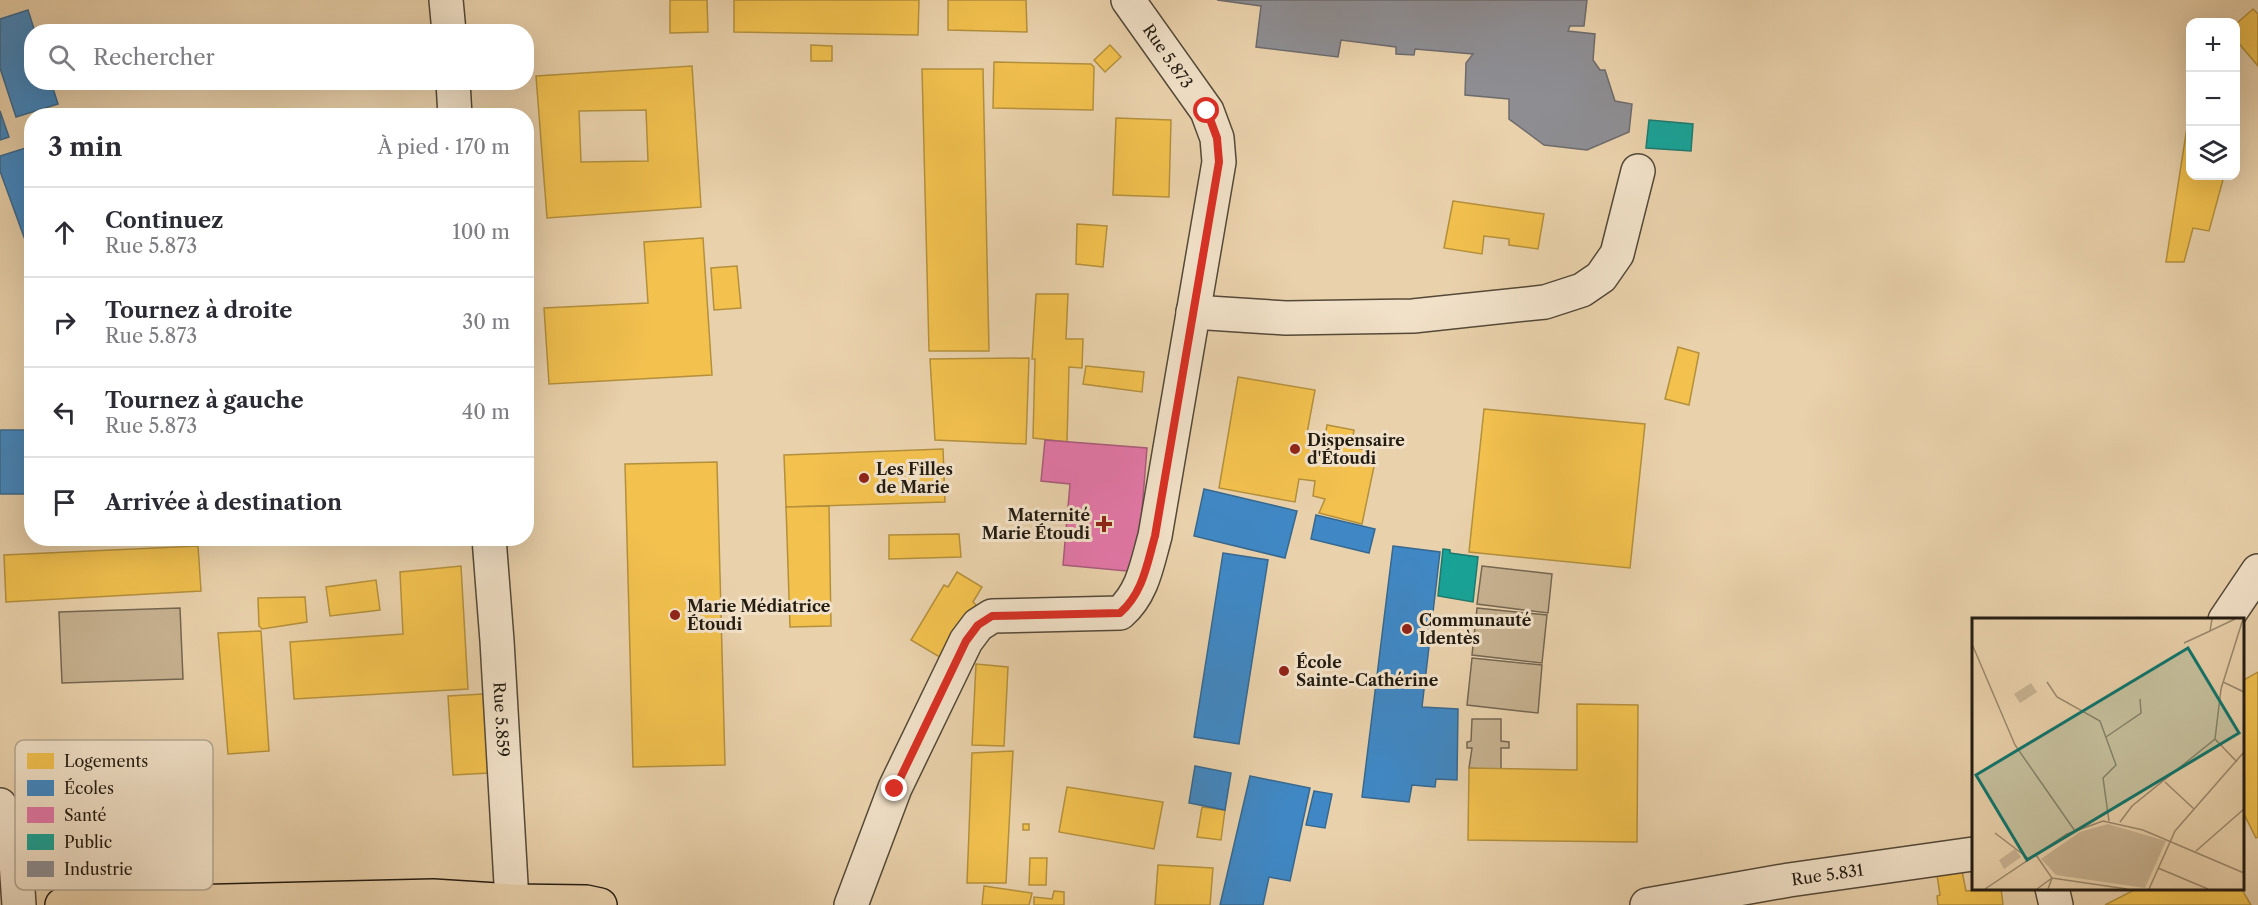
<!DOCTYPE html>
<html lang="fr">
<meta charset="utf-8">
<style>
:root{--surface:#fff;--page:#f7f7f7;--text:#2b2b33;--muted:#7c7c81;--line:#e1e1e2}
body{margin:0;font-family:"Libre Caslon Text",serif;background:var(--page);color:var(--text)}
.controls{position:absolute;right:18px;top:18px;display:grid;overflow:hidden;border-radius:12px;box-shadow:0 6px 24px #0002}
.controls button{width:54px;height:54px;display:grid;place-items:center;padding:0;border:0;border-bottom:2px solid var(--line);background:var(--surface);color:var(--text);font:30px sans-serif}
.stop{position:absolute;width:18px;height:18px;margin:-14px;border:4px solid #d93025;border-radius:50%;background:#fff}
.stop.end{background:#d93025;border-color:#fff;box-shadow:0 2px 6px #0008}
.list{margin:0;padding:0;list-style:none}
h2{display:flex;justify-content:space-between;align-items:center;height:78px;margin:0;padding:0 24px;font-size:26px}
h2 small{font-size:20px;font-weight:400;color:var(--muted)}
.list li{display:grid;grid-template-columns:39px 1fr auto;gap:18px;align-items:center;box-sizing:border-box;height:90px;padding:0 24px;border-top:2px solid var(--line)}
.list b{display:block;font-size:22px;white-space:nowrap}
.list p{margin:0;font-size:20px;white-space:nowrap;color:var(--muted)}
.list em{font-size:20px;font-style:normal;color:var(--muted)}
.icon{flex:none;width:33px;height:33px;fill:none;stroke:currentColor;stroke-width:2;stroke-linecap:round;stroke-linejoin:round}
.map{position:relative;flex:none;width:2258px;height:905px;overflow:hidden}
.search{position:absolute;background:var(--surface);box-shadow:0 6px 24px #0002;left:24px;top:24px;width:510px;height:66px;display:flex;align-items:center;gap:15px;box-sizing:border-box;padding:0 21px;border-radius:24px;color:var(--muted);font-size:22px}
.panel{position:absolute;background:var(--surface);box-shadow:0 6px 24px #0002;left:24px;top:108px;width:510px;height:438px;border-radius:24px}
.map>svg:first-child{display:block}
.park{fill:#c7b291;stroke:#756752;stroke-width:1.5}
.homes{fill:#f2c14e;stroke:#b4903c;stroke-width:1.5;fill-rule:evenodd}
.schools{fill:#3f88c5;stroke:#37688f;stroke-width:1.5}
.health{fill:#e377a8;stroke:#a95c7b;stroke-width:1.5}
.public{fill:#17a398;stroke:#1b7a70;stroke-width:1.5}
.industry{fill:#8d8d92;stroke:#6d6b6c;stroke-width:1.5}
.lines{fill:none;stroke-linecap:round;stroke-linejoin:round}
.minor-casing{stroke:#544938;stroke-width:36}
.major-casing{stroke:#231c12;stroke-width:36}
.minor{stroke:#f1e1c8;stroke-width:33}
.major{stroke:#e9d1ab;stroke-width:33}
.route{stroke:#d93025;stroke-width:8}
.poi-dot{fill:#8f2418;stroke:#f1e1c8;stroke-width:2}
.labels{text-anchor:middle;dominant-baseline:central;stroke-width:6;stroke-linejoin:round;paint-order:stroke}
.street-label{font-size:16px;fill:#231c12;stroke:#f1e1c8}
.poi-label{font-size:16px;font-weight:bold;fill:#231c12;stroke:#f1e1c8;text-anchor:start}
.inset-road{fill:none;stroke:#9a896e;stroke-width:1.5}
.view{fill:#0f766e;fill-opacity:0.15;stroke:#0f766e;stroke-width:3}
.inset-edge{fill:none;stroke:#231c12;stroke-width:3}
.key{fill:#f1e1c8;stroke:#b3a691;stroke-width:1.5}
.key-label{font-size:16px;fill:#231c12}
</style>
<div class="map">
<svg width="2258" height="905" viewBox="0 0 2258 905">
<rect width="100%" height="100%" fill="#e9d1ab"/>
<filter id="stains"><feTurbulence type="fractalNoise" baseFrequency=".00333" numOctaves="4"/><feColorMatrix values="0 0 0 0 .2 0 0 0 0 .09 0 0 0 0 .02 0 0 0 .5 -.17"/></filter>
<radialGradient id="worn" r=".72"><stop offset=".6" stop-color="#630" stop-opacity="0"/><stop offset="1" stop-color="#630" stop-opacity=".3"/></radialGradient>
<!-- park -->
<g class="park">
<polygon points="1482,566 1552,574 1548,613 1477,604"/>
<polygon points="180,608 183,679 62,683 59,612"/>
<polygon points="1477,608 1547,615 1542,663 1472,655"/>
<polygon points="1472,658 1542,665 1538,713 1467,705"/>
<polygon points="1472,719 1501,719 1501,741 1509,742 1509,748 1501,748 1501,771 1469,768 1472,748 1467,748 1467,742 1471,741"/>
</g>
<!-- homes -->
<g class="homes">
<polygon points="670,0 707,0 708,32 670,33"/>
<polygon points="734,0 919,0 918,35 734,32"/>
<polygon points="948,0 1026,0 1027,32 948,30"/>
<polygon points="2253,9 2258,14 2258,66 2236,40 2236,24"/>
<polygon points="811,45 832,46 832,61 811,61"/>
<polygon points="1110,45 1121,57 1105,72 1094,60"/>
<polygon points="994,62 1091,64 1094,67 1093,110 993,108"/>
<path d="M692,66l9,141 -154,11 -11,-142zM646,110l2,51 -67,1 -2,-51z"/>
<polygon points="922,69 983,69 989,351 929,351"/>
<polygon points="1116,118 1171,120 1169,197 1113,195"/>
<polygon points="2188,121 2190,122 2190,176 2224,176 2209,231 2193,228 2184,262 2166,262"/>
<polygon points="1453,201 1544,214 1538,249 1509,245 1509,239 1484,236 1482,254 1444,248"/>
<polygon points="1077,224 1107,226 1103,267 1076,264"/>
<polygon points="703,238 712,375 549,384 544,308 648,303 644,242"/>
<polygon points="737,266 741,308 714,310 711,268"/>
<polygon points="1036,294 1068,294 1066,339 1083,339 1082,368 1069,367 1067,442 1033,438 1035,359 1032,359"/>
<polygon points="1678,347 1699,353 1689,405 1665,399"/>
<polygon points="1029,358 1026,444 935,440 930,359"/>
<polygon points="1086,366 1144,372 1142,392 1083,384"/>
<polygon points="1238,377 1315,390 1307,433 1325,437 1327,425 1354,430 1351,447 1377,452 1362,524 1319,513 1325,499 1313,496 1315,481 1299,479 1295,502 1219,488"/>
<polygon points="1484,409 1645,424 1630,568 1469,552"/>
<polygon points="943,449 945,502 786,507 784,455"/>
<polygon points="717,462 725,765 633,767 625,464"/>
<polygon points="829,506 831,626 790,627 786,507"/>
<polygon points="959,534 961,557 889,559 889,535"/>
<polygon points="198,546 201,591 6,602 4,555"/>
<polygon points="461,566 468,689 294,699 290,642 403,634 400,572"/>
<polygon points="957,572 982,587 973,602 976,605 943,659 911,640 944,585 948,587"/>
<polygon points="376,580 380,610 330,616 326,587"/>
<polygon points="305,597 307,622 262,629 259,626 258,598"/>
<polygon points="261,631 269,751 228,754 218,633"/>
<polygon points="976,664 1008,667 1004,746 972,745"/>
<polygon points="2258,672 2258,837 2256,838 2242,810 2242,781 2245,779 2242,772 2242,681"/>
<polygon points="483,694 489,773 453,775 448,696"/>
<polygon points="1577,704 1638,705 1637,842 1468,840 1469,768 1577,770"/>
<polygon points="1013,751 1006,883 967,883 972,753"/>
<polygon points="1067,787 1163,802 1154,849 1059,832"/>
<polygon points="1202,807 1225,810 1221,840 1197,837"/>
<rect x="1023" y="824" width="6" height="6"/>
<polygon points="1030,858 1047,858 1046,885 1029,885"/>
<polygon points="1158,865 1213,868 1210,905 1155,905"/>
<polygon points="1962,871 1966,891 2001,888 2003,905 1938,905 1937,896 1940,895 1937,875"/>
<polygon points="984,886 1032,893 1029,905 982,905"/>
<polygon points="2138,888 2241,888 2251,905 2105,905"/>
<polygon points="1054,891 1064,892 1064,905 1034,905 1034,897 1052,899"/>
</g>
<!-- schools -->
<g class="schools">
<polygon points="28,10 35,32 32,32 32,82 51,82 58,104 16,117 0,68 0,19"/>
<polygon points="0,111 9,137 0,140"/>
<polygon points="32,146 32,259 0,171 0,156"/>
<rect x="0" y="430" width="32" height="64"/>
<polygon points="1204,489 1297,511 1285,558 1194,536"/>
<polygon points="1316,515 1375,529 1369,553 1311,539"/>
<polygon points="1393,546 1440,552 1422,707 1458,709 1457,780 1436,779 1435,787 1412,785 1409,802 1362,797"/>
<polygon points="1223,553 1268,560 1239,744 1194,737"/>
<polygon points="1195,766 1231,773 1225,810 1189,803"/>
<polygon points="1250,776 1310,788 1290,881 1269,877 1263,905 1220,905"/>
<polygon points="1314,791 1332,794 1325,828 1306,825"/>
</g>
<!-- health -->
<polygon class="health" points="1045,440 1147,448 1137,572 1063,565 1070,484 1041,481"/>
<!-- public -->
<g class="public">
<polygon points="1649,120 1693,124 1691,151 1646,148"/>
<polygon points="1443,549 1450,550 1450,553 1478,557 1473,602 1438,596"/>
</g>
<!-- industry -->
<polygon class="industry" points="1217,0 1587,0 1584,26 1570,26 1568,31 1595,34 1593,60 1600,70 1605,70 1615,101 1632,104 1629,132 1587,150 1544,145 1509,119 1509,99 1465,95 1466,63 1473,54 1415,49 1414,55 1396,54 1396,47 1341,40 1338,57 1256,47 1261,6"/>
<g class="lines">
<!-- minor casing -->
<g class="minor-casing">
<g id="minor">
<polyline points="446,0 449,32"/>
<polyline points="453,82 455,116"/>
<polyline points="1193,312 1286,318 1413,316 1545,302 1582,290 1601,277 1617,254 1638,171"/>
<path id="s1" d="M489,538l8,103 15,260"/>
<polyline points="2225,620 2258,571"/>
<polyline points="0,805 15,847 19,905"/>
<polyline points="2052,888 2056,905"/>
<path d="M851,905l44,-117 71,-147 12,-16 14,-9 128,-3c23,-20 27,-49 35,-77l64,-374 -2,-24 -10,-27 -79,-111"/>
<path id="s2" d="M1647,905l142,-25 184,-26"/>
</g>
</g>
<!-- major casing -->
<g class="major-casing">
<polyline id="major" points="62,905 433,896 512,901 586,902 600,905"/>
</g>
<!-- minor -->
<use href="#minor" class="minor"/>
<!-- major -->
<use href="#major" class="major"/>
</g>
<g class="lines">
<!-- route -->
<path class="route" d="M895,789l71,-148 12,-16 14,-9 128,-3c23,-20 27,-49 35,-77l64,-374 -2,-24 -10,-27"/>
</g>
<!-- markers -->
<g class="poi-dot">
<circle cx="1295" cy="449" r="6"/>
<circle cx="864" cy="478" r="6"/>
<path d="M1101 515h6v6h6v6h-6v6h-6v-6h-6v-6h6z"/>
<circle cx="675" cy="615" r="6"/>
<circle cx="1407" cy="629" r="6"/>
<circle cx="1284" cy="671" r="6"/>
</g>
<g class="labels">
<!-- street labels -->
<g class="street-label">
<text transform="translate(1168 56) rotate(55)">Rue 5.873</text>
<text stroke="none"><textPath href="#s1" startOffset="182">Rue 5.859</textPath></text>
<text stroke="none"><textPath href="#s2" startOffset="183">Rue 5.831</textPath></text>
</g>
<!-- poi labels -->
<g class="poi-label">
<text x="1307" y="440">Dispensaire<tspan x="1307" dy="18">d'Étoudi</tspan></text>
<text x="876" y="469">Les Filles<tspan x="876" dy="18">de Marie</tspan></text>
<text x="1090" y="515" text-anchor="end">Maternité<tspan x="1090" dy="18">Marie Étoudi</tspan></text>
<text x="687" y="606">Marie Médiatrice<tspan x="687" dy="18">Étoudi</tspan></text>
<text x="1419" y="620">Communauté<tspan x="1419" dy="18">Identès</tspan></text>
<text x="1296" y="662">École<tspan x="1296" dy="18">Sainte-Cathérine</tspan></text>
</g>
</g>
<!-- overview -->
<g transform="translate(1972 618)">
<rect width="272" height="272" fill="#e9d1ab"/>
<path d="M136,206l58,17 -21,47 -89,-13 -15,-16 39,-27z" fill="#c7b291"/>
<path d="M59,65l6,9 -17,11 -6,-9zM43,231l6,8 -17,12 -5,-9z" fill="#c7b291"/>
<path class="inset-road" d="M240,1l-2,12 25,-12M212,25l26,-12M0,26l43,101 60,86M75,64l10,15 43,24 16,44 -13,13 6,43M251,64l21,10M134,119l35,-24 -1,-14M243,121l22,23M193,164l29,27M148,204l12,-16 83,-67 6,-50 22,-70M23,215l34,26M224,233l48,-42M64,237l16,23 -4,11M186,250l50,21M13,271l82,-55 36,-13 40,9 101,43M65,271l15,-11 75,11M177,271l26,-58 69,-79"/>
<path class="view" d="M216,30l51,85 -212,127 -51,-85z"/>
<rect width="272" height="272" class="inset-edge"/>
</g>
<!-- legend -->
<rect x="15" y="740" width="198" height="150" rx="9" class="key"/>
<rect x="27" y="753" width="27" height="16" fill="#f2c14e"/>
<rect x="27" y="780" width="27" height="16" fill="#3f88c5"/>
<rect x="27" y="807" width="27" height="16" fill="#e377a8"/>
<rect x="27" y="834" width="27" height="16" fill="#17a398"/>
<rect x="27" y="861" width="27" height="16" fill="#8d8d92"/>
<g class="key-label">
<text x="64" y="767">Logements</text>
<text x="64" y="794">Écoles</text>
<text x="64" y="821">Santé</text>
<text x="64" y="848">Public</text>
<text x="64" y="875">Industrie</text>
</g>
<rect width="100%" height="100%" filter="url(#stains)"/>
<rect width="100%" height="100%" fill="url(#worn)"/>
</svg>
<div class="controls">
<button>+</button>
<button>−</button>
<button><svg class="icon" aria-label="layers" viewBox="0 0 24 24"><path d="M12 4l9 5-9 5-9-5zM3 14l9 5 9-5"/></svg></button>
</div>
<div class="stop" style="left:1207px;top:111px"></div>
<div class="stop end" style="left:895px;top:789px"></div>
<div class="search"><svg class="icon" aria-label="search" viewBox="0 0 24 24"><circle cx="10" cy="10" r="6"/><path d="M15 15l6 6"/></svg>Rechercher</div>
<section class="panel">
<h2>3 min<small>À pied · 170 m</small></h2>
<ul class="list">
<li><svg class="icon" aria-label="ahead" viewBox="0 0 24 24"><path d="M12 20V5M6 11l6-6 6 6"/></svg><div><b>Continuez</b><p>Rue 5.873</p></div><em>100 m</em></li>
<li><svg class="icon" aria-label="right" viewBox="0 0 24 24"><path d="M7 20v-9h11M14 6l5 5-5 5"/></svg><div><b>Tournez à droite</b><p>Rue 5.873</p></div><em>30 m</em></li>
<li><svg class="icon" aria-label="left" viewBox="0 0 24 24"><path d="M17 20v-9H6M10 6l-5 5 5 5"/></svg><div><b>Tournez à gauche</b><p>Rue 5.873</p></div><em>40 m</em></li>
<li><svg class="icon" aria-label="arrive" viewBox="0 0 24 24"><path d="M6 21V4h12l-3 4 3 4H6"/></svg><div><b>Arrivée à destination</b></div></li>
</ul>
</section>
</div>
